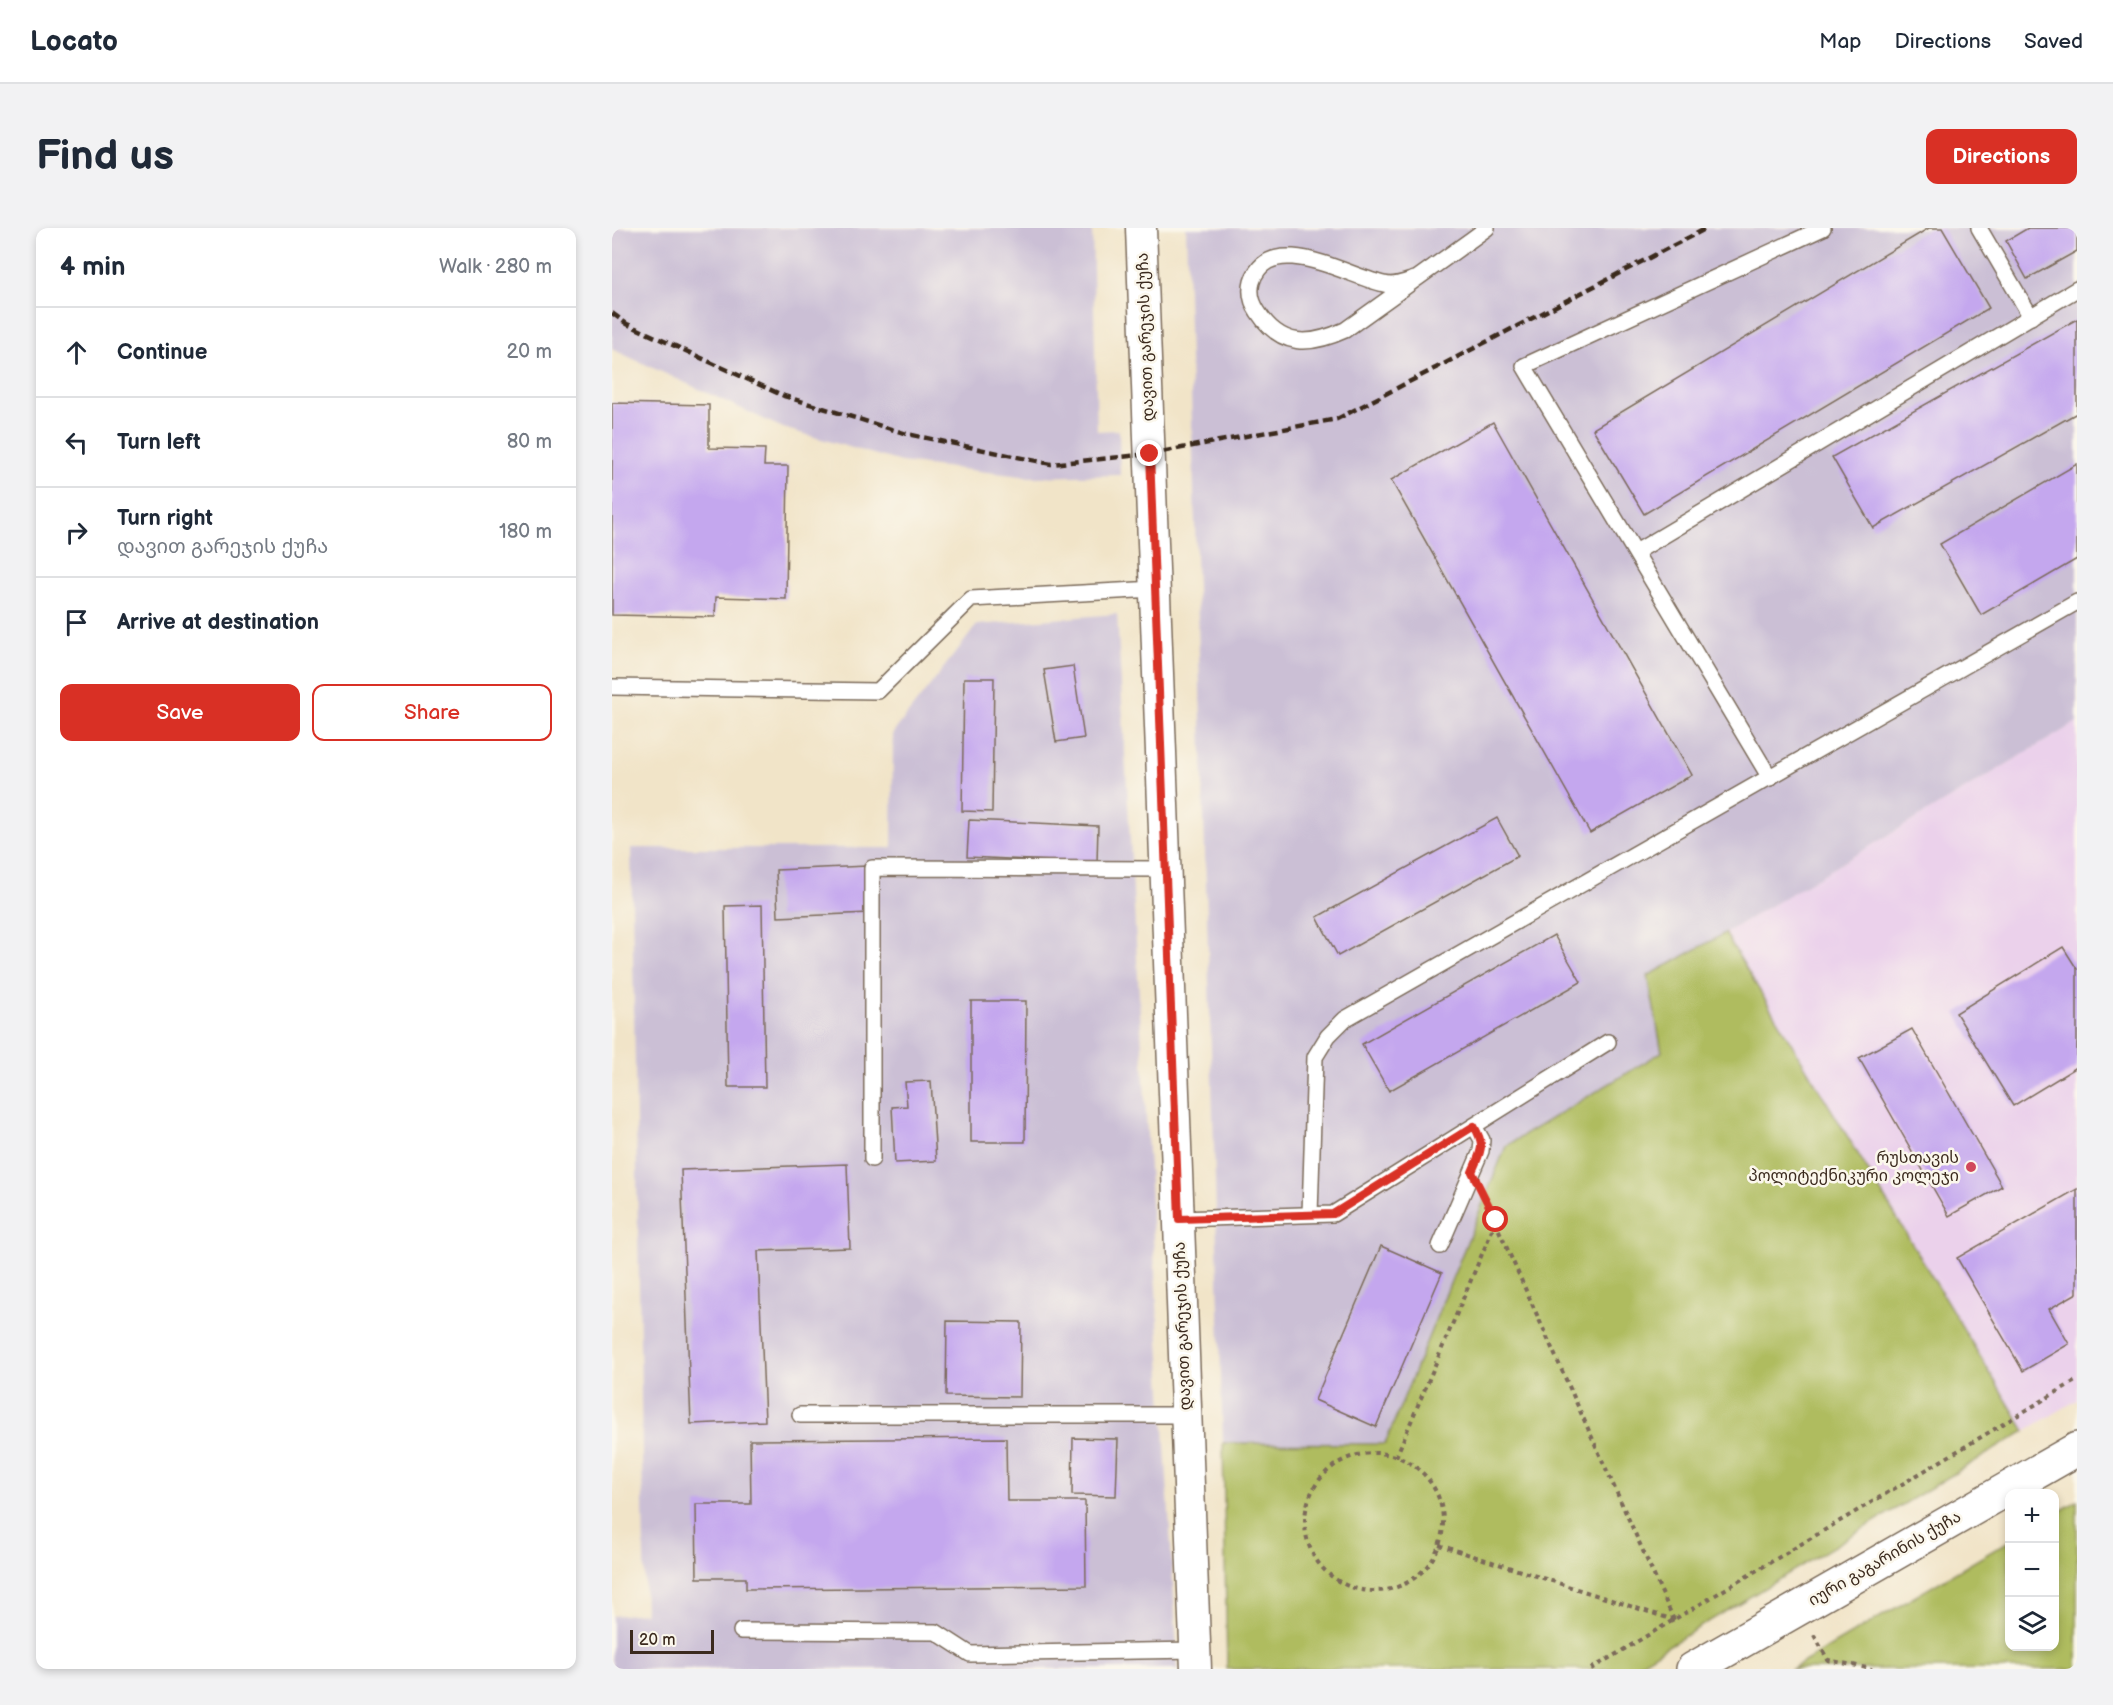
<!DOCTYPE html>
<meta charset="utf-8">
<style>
:root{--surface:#fff;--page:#f2f2f3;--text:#1f2937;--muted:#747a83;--line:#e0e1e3;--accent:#d93025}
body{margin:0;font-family:"Balsamiq Sans","Noto Sans Georgian",sans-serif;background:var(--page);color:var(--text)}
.controls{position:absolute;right:18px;bottom:18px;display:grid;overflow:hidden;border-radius:12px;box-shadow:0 3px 9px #0003}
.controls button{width:54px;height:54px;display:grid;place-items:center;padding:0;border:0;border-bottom:2px solid var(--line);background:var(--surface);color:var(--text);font:30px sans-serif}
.scale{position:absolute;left:18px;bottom:15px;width:84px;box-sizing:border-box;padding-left:6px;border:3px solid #3b2a1e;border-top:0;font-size:16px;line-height:21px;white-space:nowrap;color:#3b2a1e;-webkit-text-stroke:4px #fbf7ec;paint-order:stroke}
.stop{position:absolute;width:18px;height:18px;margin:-14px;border:4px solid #d93025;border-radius:50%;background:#fff}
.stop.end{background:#d93025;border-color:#fff;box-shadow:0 2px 6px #0008}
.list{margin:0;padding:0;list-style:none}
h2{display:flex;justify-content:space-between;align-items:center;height:78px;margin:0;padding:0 24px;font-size:26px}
h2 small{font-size:20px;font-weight:400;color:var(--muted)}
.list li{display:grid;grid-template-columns:39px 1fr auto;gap:18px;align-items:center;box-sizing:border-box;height:90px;padding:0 24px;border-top:2px solid var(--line)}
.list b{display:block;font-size:22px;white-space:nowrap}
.list p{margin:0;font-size:20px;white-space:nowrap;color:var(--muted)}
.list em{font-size:20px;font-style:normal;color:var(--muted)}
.actions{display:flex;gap:12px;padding:18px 24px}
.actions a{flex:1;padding:14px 0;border:2px solid var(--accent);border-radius:12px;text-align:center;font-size:21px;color:var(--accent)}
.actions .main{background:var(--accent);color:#fff}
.icon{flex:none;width:33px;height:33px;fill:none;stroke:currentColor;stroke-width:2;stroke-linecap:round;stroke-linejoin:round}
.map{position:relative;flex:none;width:1465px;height:1441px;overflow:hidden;border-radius:12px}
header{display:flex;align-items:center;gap:36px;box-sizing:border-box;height:84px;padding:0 30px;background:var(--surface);border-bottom:2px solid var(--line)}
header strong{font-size:28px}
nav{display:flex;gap:33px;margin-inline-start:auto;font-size:21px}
.intro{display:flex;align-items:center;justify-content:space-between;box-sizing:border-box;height:144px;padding:0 36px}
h1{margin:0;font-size:42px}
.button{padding:15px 27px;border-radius:12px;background:var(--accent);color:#fff;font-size:21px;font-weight:700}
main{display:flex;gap:36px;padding:0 36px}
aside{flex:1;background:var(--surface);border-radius:12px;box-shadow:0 3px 9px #0003}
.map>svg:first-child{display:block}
.built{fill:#ebd1eb}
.industrial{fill:#cbbfd5}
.green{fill:#afbc5e;stroke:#75733e;stroke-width:1.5}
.building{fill:#c4a7ee}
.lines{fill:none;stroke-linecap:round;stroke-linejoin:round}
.service-casing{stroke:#7b6b5a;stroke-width:18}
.minor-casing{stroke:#7b6b5a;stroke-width:33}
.tertiary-casing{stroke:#7b6b5a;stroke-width:36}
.path{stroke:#7b6b5a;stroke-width:4;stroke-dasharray:4.5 4.5;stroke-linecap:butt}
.service{stroke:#fff;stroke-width:15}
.minor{stroke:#fff;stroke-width:30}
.tertiary{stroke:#fff;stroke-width:33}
.rail{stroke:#3b2a1e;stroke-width:4.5;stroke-dasharray:9 4.5;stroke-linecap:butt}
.route{stroke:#d93025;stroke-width:8}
.poi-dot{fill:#d1495b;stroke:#fbf7ec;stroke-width:2}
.labels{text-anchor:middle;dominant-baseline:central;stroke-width:5;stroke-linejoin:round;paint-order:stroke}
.street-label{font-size:16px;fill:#3b2a1e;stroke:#fbf7ec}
.poi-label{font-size:16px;fill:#3b2a1e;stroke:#fbf7ec;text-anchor:end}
</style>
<header>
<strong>Locato</strong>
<nav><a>Map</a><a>Directions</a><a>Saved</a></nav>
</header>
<div class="intro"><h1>Find us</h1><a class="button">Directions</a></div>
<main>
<aside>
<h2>4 min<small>Walk · 280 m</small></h2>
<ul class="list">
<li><svg class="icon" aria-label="ahead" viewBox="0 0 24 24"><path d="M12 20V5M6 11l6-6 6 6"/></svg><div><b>Continue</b></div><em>20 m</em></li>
<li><svg class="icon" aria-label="left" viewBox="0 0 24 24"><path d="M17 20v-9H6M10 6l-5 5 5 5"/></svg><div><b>Turn left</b></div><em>80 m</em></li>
<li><svg class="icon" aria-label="right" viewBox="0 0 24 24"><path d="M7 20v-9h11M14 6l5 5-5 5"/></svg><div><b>Turn right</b><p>დავით გარეჯის ქუჩა</p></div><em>180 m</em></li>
<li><svg class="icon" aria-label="arrive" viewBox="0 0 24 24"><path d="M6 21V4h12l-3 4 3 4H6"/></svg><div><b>Arrive at destination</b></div></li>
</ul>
<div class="actions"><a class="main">Save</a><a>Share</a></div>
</aside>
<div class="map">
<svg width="1465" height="1441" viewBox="0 0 1465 1441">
<rect width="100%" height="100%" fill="#fbf7ec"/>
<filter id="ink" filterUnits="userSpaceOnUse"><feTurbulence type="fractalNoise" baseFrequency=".0167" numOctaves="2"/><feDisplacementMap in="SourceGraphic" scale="12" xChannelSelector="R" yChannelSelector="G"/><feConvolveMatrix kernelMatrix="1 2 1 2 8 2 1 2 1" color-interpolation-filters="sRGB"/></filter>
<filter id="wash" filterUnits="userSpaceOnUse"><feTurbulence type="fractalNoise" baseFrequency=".008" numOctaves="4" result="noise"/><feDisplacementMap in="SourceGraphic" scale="24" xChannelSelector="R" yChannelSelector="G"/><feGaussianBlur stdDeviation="1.35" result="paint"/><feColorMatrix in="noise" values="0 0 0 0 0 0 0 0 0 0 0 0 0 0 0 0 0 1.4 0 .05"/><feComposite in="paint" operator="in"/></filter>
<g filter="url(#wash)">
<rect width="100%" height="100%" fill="#f1e4c8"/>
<!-- built -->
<polygon class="built" points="1465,494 1465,1172 1413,1203 1113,705"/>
<!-- industrial -->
<g class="industrial">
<polygon points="0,0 480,0 485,203 507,202 508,247 418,249 289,234 171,200 2,122 0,121"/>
<polygon points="574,0 1465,0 1465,494 1113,705 1037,748 1050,824 894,918 773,1216 611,1215"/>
<polygon points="505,386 566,1441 0,1441 0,1388 33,1385 19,620 280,620 281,505 365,397"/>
</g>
<!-- green -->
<g class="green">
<polygon points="1113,705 1413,1203 1018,1441 615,1441 611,1215 773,1216 894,918 1050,824 1036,748"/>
<polygon points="1465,1273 1465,1441 1180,1441 1397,1313 1398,1418 1442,1418 1443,1286"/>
</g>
<g id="blocks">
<!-- building -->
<g class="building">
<polygon points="1317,0 1330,0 1377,80 1032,286 981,201"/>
<polygon points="1416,0 1465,0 1465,23 1415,51 1394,13"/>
<polygon points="1465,91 1465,185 1261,300 1220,229"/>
<polygon points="0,175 97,177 97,220 153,221 152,238 176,238 174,371 104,369 103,389 0,387"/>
<polygon points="881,194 1080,547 978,605 779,252"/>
<polygon points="1465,236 1465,331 1369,387 1328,316"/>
<polygon points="461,438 472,510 444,514 432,442"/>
<polygon points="352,450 382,450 380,584 350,583"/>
<polygon points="885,590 906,628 726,728 705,689"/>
<polygon points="357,592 486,598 485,635 355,629"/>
<polygon points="255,638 257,685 166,689 164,642"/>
<polygon points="150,677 153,859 116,859 113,678"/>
<polygon points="942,707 969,754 777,863 750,816"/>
<polygon points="1451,719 1465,741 1465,839 1401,878 1344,785"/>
<polygon points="359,773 414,773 413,914 359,914"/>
<polygon points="1300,801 1390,958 1337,988 1247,830"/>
<polygon points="319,853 324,933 283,935 280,879 295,878 293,854"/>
<polygon points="235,936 238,1020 146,1023 153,1193 79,1196 69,942"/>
<polygon points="1465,961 1465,1065 1437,1081 1457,1116 1411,1143 1345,1030"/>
<polygon points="769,1018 830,1045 764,1199 703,1172"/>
<polygon points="335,1093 409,1094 408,1169 334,1168"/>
<polygon points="394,1210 395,1273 473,1273 474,1358 134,1361 134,1350 85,1350 84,1276 139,1276 138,1212"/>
<polygon points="461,1210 506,1211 504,1268 460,1267"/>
</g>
</g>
</g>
<g filter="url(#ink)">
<use href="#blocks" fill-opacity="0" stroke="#7b6b5a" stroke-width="1.5"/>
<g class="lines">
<!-- service casing -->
<g class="service-casing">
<g id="service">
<polyline points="1367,0 1419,89"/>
<path d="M803,51c-10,3 -20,8 -31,5 -35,-7 -115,-56 -132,-2 -3,11 0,21 6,30 23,36 52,34 87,18l127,-91 15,-11"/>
<polyline points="1024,324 1465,61"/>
<polyline points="0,459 266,463 359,371 543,361"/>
<polyline points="1158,550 912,138 1211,0"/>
<polyline points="260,931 260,640 554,641"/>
<polyline points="698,986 703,829 716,808 733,791 1465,374"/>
<polyline points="567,991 721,986 996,814"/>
<polyline points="828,1018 869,923 870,912 862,898"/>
<polyline points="188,1187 574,1187"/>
<polyline points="129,1403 324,1404 358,1426 583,1422"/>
</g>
</g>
<!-- minor casing -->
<g class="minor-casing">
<polyline id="minor" points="529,0 584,1441"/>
</g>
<!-- tertiary casing -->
<g class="tertiary-casing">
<polyline id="tertiary" points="1081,1441 1465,1221"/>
</g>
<!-- path -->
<g class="path">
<polyline points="872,969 1062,1392"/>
<circle cx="762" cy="1294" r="69"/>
<polyline points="784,1229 884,993"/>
<polyline points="827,1317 1062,1392"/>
<polyline points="1202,1407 1216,1432 1260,1441"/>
<polyline points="979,1441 1465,1152"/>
</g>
<!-- service -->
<use href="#service" class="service"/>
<!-- minor -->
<use href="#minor" class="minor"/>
<!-- tertiary -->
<use href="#tertiary" class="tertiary"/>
<!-- rail -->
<polyline class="rail" points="0,85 15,96 172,168 295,206 439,236 538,226 725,191 1095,0"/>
</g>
</g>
<g class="lines" filter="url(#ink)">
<!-- route -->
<path class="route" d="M538,226l29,765 154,-5 141,-88c12,21 7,24 -2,46l24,48"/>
</g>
<!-- markers -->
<circle class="poi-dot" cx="1359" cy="939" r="6"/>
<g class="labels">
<!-- street labels -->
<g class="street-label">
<text transform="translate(534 109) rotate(-92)">დავით გარეჯის ქუჩა</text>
<text transform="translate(571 1098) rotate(-92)">დავით გარეჯის ქუჩა</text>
<text transform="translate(1273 1331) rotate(-30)">იური გაგარინის ქუჩა</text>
</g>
<!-- poi labels -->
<g class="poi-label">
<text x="1347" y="930">რუსთავის<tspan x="1347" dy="18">პოლიტექნიკური კოლეჯი</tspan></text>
</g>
</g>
</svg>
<div class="controls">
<button>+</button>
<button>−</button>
<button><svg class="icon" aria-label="layers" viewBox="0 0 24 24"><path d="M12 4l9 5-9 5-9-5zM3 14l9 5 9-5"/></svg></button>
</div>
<div class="scale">20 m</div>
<div class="stop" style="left:884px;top:992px"></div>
<div class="stop end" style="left:538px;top:226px"></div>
</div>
</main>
